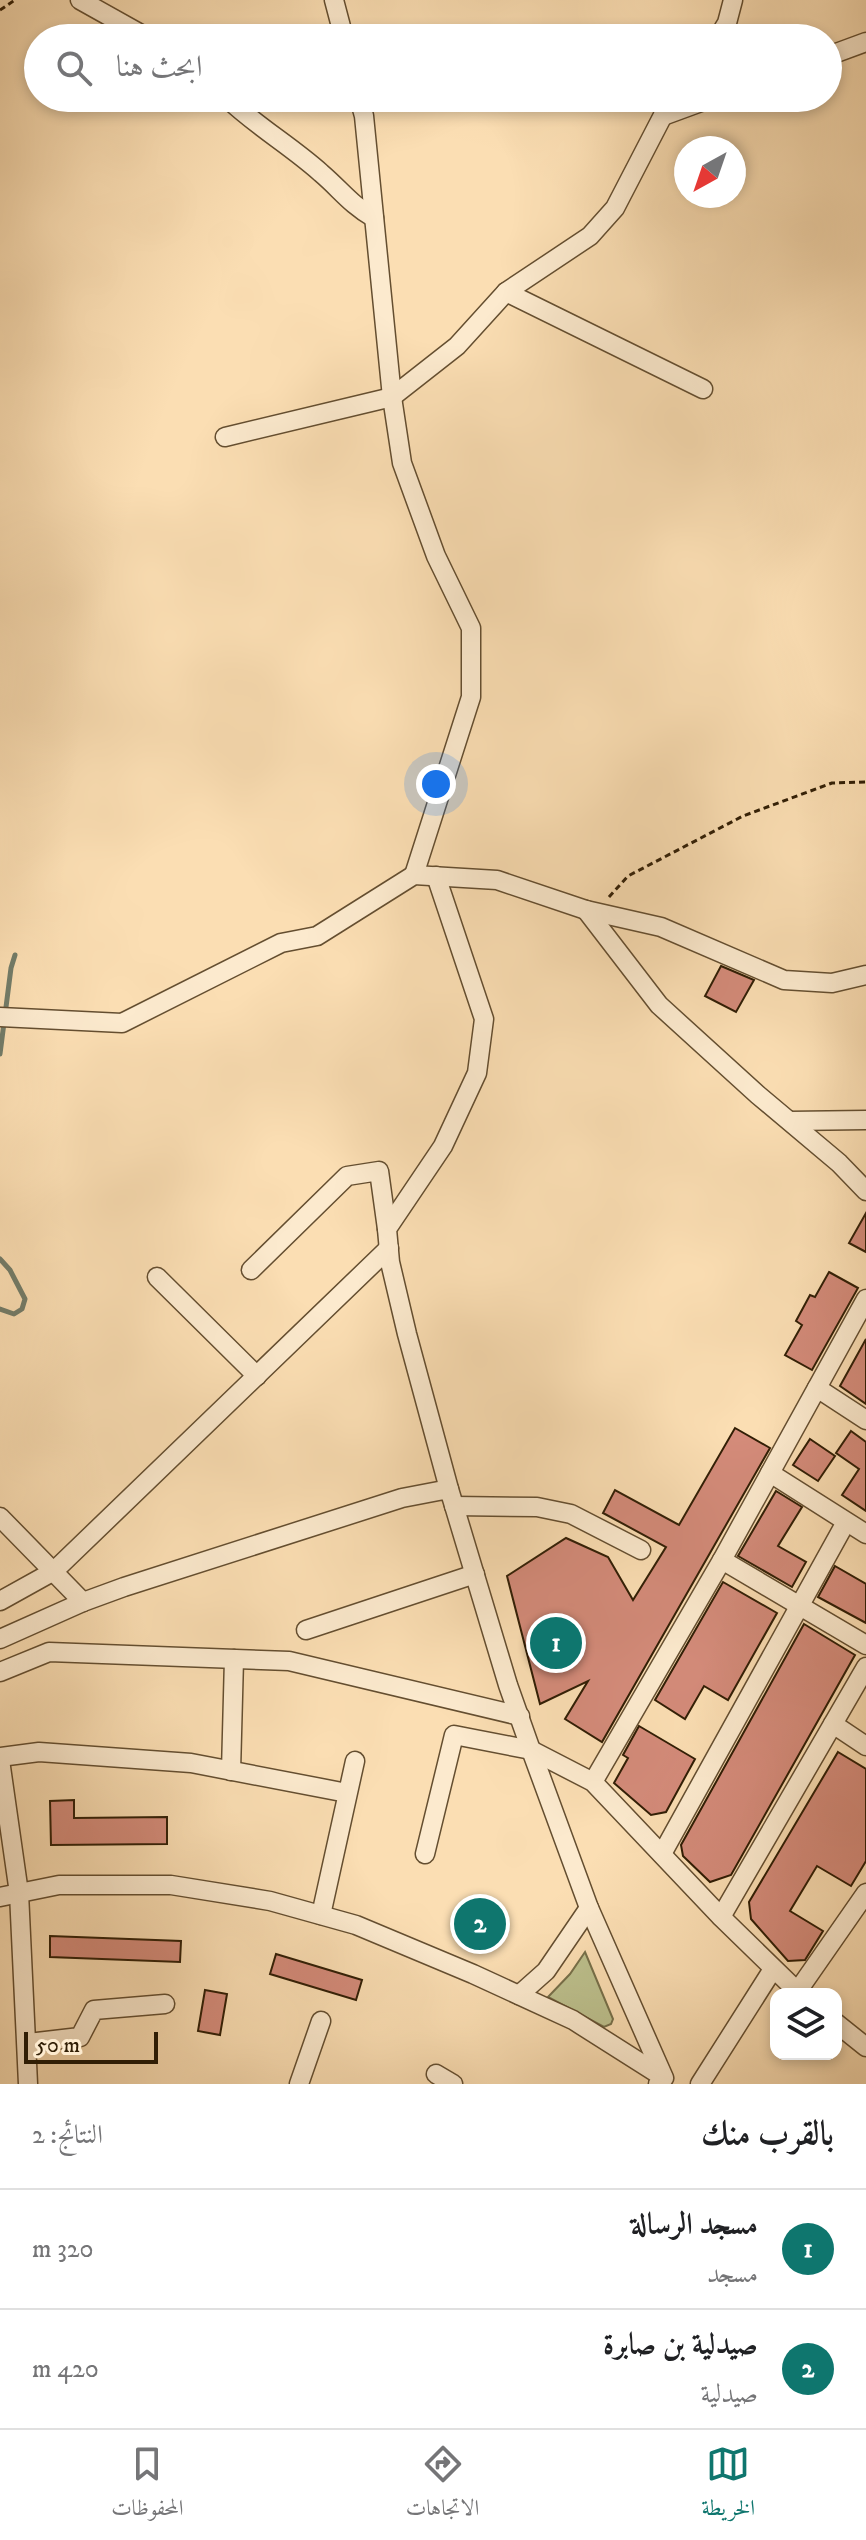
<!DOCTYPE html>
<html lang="ar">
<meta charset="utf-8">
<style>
:root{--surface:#fff;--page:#f2f2f2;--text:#202124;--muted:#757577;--line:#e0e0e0;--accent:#0f766e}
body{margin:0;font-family:"IM FELL DW Pica",Amiri,serif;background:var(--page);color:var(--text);direction:rtl}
.controls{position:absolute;right:24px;bottom:24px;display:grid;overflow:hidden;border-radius:16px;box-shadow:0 4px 12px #0003}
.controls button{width:72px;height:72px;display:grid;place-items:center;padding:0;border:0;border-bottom:2px solid var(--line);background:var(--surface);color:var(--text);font:40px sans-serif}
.compass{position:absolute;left:674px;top:136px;width:72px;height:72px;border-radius:50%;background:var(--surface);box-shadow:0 4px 12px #0003;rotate:220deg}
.scale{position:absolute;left:24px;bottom:20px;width:134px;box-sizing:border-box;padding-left:8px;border:4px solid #311e05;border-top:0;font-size:22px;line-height:28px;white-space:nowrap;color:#311e05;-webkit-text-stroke:6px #fceace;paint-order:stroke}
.you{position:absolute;left:436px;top:784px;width:28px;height:28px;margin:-20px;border:6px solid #fff;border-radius:50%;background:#1a73e8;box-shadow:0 0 0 12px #1a73e833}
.badge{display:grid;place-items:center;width:52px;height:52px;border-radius:50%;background:var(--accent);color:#fff;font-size:26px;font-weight:700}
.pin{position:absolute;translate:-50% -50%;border:4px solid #fff;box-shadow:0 2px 8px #0006}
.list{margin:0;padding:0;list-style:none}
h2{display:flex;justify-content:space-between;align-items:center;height:104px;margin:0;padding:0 32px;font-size:34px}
h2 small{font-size:26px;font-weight:400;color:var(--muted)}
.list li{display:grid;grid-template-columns:52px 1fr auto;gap:24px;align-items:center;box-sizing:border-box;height:120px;padding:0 32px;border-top:2px solid var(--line)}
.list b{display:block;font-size:30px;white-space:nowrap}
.list p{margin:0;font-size:26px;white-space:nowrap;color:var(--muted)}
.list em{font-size:26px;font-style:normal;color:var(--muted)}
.icon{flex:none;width:44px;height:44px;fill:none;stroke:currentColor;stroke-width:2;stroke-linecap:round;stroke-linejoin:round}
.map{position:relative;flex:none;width:866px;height:2084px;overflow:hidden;direction:ltr}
.search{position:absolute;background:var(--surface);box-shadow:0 4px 12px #0003;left:24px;right:24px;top:24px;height:88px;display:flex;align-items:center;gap:20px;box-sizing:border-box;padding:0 28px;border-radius:44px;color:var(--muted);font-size:30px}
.sheet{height:344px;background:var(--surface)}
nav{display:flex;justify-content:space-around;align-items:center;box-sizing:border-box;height:112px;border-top:2px solid var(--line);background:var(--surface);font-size:22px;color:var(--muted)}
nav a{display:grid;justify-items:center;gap:4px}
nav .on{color:var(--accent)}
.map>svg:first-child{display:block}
.green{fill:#bdc18e;stroke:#77704a;stroke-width:2}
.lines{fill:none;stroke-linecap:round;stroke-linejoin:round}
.stream{stroke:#737d6a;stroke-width:5}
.building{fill:#d48b7a;stroke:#311e05;stroke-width:2}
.minor-casing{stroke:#644e30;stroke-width:21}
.path{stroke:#311e05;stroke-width:3;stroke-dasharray:6 4;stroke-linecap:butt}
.minor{stroke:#fceace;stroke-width:18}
</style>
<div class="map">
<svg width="866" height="2084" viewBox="0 0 866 2084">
<rect width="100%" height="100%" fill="#fbdeb3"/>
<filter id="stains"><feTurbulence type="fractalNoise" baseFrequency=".0025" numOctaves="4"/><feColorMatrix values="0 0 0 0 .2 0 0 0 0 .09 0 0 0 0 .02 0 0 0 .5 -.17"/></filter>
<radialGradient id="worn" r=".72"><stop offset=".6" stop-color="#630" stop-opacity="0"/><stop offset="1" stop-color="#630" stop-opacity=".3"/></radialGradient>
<!-- green -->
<polygon class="green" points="585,1952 613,2019 611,2024 604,2027 548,1997 570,1974"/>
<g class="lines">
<!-- stream -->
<g class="stream">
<polyline points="0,1054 11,968 15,955"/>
<polyline points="0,1259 10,1270 25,1299 22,1309 14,1314 0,1309"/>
</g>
</g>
<!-- building -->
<g class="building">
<polygon points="721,966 754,980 736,1012 705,996"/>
<polygon points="866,1213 866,1252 849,1243"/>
<polygon points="829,1272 858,1288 812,1370 785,1355 802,1325 796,1321 810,1295 815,1297"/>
<polygon points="866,1339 866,1404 840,1386"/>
<polygon points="735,1428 770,1448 602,1742 565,1719 588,1681 540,1704 507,1576 566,1538 608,1557 633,1600 666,1547 603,1513 615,1490 679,1525"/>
<polygon points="851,1431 866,1442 866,1511 842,1495 859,1469 836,1453"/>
<polygon points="810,1439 835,1456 818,1481 793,1465"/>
<polygon points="776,1491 802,1507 778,1546 806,1562 792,1587 738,1556"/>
<polygon points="835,1566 866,1584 866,1623 818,1597"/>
<polygon points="723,1582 777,1613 728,1700 704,1686 685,1719 655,1700"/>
<polygon points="804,1624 855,1655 731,1875 710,1882 683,1856 681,1845"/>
<polygon points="639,1726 695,1759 666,1812 651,1815 614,1783 628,1758 623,1755"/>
<polygon points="838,1752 866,1769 866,1861 851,1886 817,1866 790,1911 823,1931 805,1960 788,1961 751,1919 749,1902"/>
<polygon points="74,1800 74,1818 167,1817 167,1844 51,1845 50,1801"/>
<polygon points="50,1936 181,1941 180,1962 50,1957"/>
<polygon points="276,1954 362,1980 356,2000 270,1974"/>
<polygon points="205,1990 227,1994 220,2035 198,2031"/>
</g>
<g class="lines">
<!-- minor casing -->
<g class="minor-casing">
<g id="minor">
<polyline points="80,0 148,38"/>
<polyline points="334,0 344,38"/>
<polyline points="718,38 727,23 733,0"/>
<polyline points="828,56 866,42"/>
<path d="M227,98c29,28 64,48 94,75 20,17 29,31 53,45"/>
<polyline points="359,98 364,116 392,397 402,463 436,556 471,628 471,697 414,875"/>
<polyline points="663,116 712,98"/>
<polyline points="506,292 703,389"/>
<polyline points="225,437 392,397 457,346 506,292 590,236 615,208 672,98"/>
<polyline points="436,876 484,1019 477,1073 443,1146 387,1229 390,1262 407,1334 449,1489"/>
<polyline points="586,910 659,1005 758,1095 839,1163 866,1191"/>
<polyline points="0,1017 122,1023 281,943 317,936 414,875 497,880 586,910 661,927 784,980 832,983 866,975"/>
<polyline points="790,1121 866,1120"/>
<polyline points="251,1270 347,1176 379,1171 387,1229"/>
<polyline points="157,1277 257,1376"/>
<polyline points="817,1388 866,1420"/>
<polyline points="770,1473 866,1534"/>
<polyline points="454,1506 537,1507 571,1514 641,1550"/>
<polyline points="0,1517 83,1602"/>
<polyline points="722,1560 866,1645"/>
<polyline points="0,1601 54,1571 389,1248"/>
<polyline points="306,1630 475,1574"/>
<polyline points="0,1639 83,1602 124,1587 402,1498 449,1489 508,1685 531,1750 589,1908 664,2078 658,2084"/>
<polyline points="0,1672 49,1652 289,1661 520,1716"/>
<polyline points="833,1724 866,1746"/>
<polyline points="0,1757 39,1752 191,1763 347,1793"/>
<polyline points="0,1760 19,1893 28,2084"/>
<polyline points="231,1771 234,1659"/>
<polyline points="593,1782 722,1560 866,1299"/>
<polyline points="425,1854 454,1735 531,1750 593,1782 721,1917 800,1994"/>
<polyline points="662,1854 846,1522"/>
<polyline points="0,1897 59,1885 171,1885 270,1901 356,1925 473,1974 573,2020 663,2077"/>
<polyline points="321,1915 355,1761"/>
<polyline points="721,1917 866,1667"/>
<polyline points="797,1992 866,1893"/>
<polyline points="519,1995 546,1971 589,1908"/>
<polyline points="836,2023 866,2047"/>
<polyline points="28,2043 80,2037 94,2010 165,2004"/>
<polyline points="436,2074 453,2084"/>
<polyline points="299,2084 321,2021"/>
<polyline points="700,2084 773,1969"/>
</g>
</g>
<!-- path -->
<g class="path">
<polyline points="0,10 15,0"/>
<polyline points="609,897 628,876 743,816 832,783 866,782"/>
</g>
<!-- minor -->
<use href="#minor" class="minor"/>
</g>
<rect width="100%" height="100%" filter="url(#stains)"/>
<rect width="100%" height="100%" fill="url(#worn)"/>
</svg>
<div class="controls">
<button><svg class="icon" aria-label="layers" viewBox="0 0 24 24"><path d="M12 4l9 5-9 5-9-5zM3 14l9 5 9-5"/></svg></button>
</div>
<svg class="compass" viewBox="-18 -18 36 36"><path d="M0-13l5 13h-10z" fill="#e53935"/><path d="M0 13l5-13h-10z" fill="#757577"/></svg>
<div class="scale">50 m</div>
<div class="you"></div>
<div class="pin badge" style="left:556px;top:1643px">1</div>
<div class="pin badge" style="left:480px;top:1924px">2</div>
<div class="search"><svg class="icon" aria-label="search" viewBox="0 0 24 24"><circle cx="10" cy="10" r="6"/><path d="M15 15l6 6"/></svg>ابحث هنا</div>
</div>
<section class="sheet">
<h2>بالقرب منك<small>النتائج: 2</small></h2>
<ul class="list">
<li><span class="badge">1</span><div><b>مسجد الرسالة</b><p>مسجد</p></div><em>320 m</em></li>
<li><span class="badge">2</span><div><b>صيدلية بن صابرة</b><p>صيدلية</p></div><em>420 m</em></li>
</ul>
</section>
<nav>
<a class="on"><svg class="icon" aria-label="map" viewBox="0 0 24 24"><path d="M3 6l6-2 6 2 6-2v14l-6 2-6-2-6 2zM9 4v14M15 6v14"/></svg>الخريطة</a>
<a><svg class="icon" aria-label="directions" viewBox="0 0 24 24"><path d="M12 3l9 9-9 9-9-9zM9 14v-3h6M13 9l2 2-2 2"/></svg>الاتجاهات</a>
<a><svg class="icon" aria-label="saved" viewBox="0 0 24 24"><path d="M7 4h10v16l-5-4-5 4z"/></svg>المحفوظات</a>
</nav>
